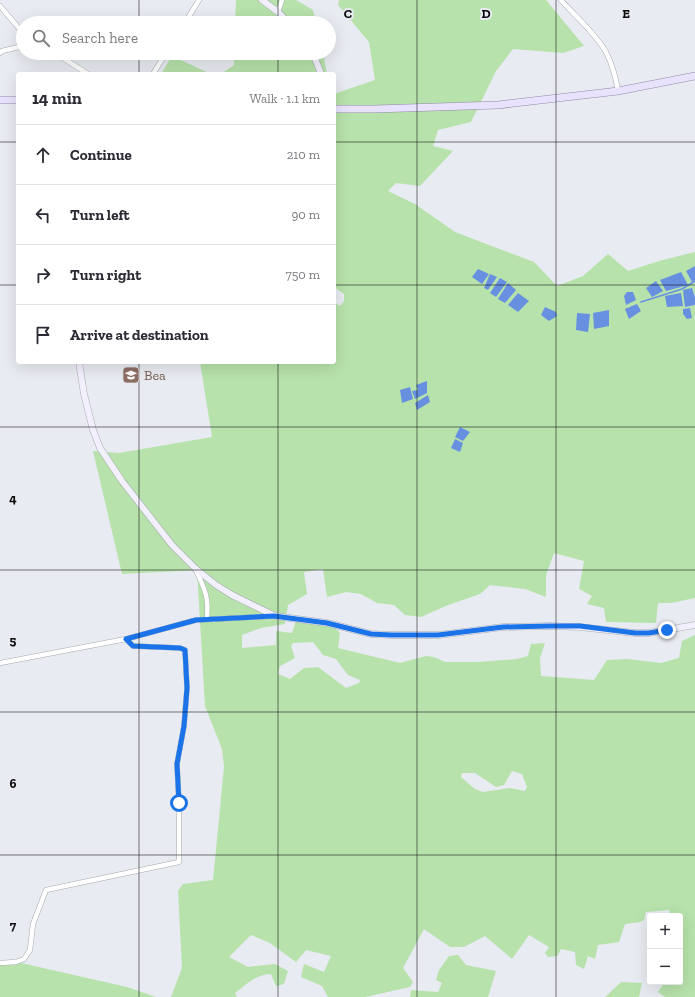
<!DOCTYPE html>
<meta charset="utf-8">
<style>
:root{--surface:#fff;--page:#f2f2f3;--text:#2b2b33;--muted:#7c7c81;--line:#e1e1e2}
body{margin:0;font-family:"Zilla Slab",serif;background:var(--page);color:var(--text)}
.controls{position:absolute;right:12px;bottom:12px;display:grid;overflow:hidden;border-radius:4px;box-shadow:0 4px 16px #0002}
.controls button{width:36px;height:36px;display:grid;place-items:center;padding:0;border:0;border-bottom:1px solid var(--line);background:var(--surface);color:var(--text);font:20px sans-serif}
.stop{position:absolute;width:12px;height:12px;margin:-9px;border:3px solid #1a73e8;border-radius:50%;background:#fff}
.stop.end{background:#1a73e8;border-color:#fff;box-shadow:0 1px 4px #0008}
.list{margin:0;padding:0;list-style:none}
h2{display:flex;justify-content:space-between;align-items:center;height:52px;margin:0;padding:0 16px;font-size:17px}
h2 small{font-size:13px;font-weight:400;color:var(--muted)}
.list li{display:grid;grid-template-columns:26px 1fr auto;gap:12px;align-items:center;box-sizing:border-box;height:60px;padding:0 16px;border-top:1px solid var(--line)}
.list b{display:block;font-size:15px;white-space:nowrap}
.list em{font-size:13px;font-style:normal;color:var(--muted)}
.icon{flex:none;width:22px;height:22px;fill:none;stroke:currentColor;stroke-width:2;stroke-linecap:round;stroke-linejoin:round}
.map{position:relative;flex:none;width:695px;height:997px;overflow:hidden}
.search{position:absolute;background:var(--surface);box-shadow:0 4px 16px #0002;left:16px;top:16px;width:320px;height:44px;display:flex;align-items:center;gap:10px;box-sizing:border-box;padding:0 14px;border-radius:22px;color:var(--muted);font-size:15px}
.panel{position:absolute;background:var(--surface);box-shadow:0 4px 16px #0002;left:16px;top:72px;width:320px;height:292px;border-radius:4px}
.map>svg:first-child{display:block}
.green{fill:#b7e2ab;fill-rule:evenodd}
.water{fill:#6790e1}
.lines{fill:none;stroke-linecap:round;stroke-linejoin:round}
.stream{stroke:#6790e1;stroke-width:1.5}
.street-casing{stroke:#a5a9ae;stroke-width:5.5}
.secondary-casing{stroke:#a5a9ae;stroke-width:7}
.primary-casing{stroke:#908aa7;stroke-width:8}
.street{stroke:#fff;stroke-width:4.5}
.secondary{stroke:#f3f0fe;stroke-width:6}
.primary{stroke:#e8e2fc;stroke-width:7}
.route{stroke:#1a73e8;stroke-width:5}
.grid{fill:none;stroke:#0b0c0e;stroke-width:1;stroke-opacity:0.55}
.labels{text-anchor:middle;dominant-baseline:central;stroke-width:4;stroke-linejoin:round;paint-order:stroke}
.education-label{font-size:14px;fill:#785e54;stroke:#e8ebf1;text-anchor:start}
.grid-label{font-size:13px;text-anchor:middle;font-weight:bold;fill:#0b0c0e;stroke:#e8ebf1;stroke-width:4;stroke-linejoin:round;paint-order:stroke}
</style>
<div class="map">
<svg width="695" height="997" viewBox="0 0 695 997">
<rect width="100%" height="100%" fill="#e8ebf1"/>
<!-- green -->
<g class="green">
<polygon points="236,0 296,0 313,10 316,23 235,23"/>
<path d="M339,0h207l38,46 -21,7 -50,-4 -17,22 -25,51 -33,8 -5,16 20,5 -33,35 -24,-3 -8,8 27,13 40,28 79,30 23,24 26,-10 25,-22 20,17 31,-10 36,-9v14l-8,6 5,10 3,-2v17l-3,-9 -7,19 10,-2v293l-24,5h-13l-2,20 -50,-1 -2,-14 -17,-4 5,-8 -13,-7 5,-28 -30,-8 -8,22v22l-21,-8 -35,-4 -10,9 -32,11 -27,12 -16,-2 -11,-10 -17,-2 -16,-9 -15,-2 -19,5 -4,-28 -19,3 3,22 -19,11 -3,19 -24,4 -19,7v13l34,-3v-14l16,2 4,-12 37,5 7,7 -2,15 62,15 26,-7 8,1 11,5h33l39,-3 11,-3 3,-12 14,-1 -5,15 1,18 53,4 13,-20 20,-1 34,4 18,-5 3,-17 13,-6v362h-30l-7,-5 7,-10h15v-66h-9l-2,-6 -23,2 -2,8 -4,2 -15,2 -6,18 -21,3 -3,14 -7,-3 -4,13 -8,-4 -1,-13 -14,-3 -4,7 -9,1 -3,-4 4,-6 -20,-12 -17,24 -27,-23 -21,11h-14l-26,-18 -21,39 10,14 -3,5 -45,10h-37l-6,-11 -21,-9 3,-13 20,8 7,-16 -25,-6 -10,12 -26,-19 -19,-8 -22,22 19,10 27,-3 13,7 -4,13 -8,2 -5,-12c-15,0 -25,11 -36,19l2,4h-66l11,-29 -4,-77 5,-7 30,-4 11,-113 -2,-18 -17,-43 -8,-136 -75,4 -29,-123 26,2 93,-16 -12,-75h134v-60l6,4 4,-5v-7l-10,-7v-193l41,-14 -6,-38 -31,-37zM313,642l10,13 13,4 12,16 12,5 -1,3 -13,5 -28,-21 -14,1 -14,11 -12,-5 2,-8 15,-8 -4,-12 2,-3zM512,771l10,3 5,13 -2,4 -15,-3 -27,4 -8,-3 -14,-12 1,-4h13l21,14 8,-2z"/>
<polygon points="234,53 323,53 327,74 221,74 234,65"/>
<polygon points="172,56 211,74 161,74"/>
<polygon points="458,955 466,965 496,971 488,997 410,997 411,990 438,992 442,983 436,980 439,970 449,956"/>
<polygon points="0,961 21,963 127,987 156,997 0,997"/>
<polygon points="621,982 642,983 639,997 605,997"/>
</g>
<!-- water -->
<g class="water">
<polygon points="695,266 695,280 692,282 686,271"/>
<polygon points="478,269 489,274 482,284 472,277"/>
<polygon points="681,272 688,285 666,291 660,280"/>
<polygon points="490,274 497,277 488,290 484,288"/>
<polygon points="500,278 507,282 496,297 490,293"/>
<polygon points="656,281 663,291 652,297 646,288"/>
<polygon points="508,283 516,290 505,303 498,299"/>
<polygon points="692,288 695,297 695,305 685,307 683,290"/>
<polygon points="627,292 633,292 636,300 626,305 624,296"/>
<polygon points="518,293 529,301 518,312 508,305"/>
<polygon points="681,293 683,306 667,307 665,296"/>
<polygon points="637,304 641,311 629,319 625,309"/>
<polygon points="545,307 556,312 557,316 549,321 541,315"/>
<polygon points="690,308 692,318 687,319 683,314 683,309"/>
<polygon points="609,310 609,326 594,329 593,313"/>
<polygon points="577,313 590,314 588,332 576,330"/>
<polygon points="427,381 427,393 415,399 412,391 418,390 416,385"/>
<polygon points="410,387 413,399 402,403 400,390"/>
<polygon points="428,395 430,402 417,410 415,403"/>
<polygon points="460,427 470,432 463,441 455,437"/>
<polygon points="455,439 463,443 460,452 451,448"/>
</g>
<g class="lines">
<!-- stream -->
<polyline class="stream" points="641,302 682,289 695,281"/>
<!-- street casing -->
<g class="street-casing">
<g id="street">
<path d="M561,0c14,16 35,34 45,52 6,12 10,26 12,39"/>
<polyline points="0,6 23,33"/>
<polyline points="278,12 282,0"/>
<polyline points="185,23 199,0"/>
<polyline points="0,53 2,51 23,46"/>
<polyline points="55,53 88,74"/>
<polyline points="153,74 166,53"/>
<path d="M196,570c9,20 13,27 11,49"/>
<polyline points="0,663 126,639 196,620 275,616"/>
<polyline points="0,963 16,962 24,959 30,950 33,924 46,890 179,862 179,803 177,764 184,726 187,688 185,650 180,648 133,646 126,639"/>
</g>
</g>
<!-- secondary casing -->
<g class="secondary-casing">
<g id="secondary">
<polyline points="262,0 278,12 289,23"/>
<polyline points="313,53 321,74"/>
<polyline points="79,362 84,394 93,430 100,448 122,481 172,545 196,569 216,585 232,595 275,616 327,623 371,634 391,635 439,635 503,627 549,626 580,627 635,633 649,633 695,625"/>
</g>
</g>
<!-- primary casing -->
<g class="primary-casing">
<g id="primary">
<polyline points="0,100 18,100"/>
<polyline points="334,109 375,109 498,105 618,91 695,76"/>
</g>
</g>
<!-- street -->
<use href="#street" class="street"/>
<!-- secondary -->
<use href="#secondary" class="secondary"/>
<!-- primary -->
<use href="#primary" class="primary"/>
</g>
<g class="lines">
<!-- route -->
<polyline class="route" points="179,803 177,764 184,726 187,688 185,650 180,648 133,646 126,639 196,620 274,616 327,623 371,634 391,635 438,635 503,627 549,626 580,626 635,633 649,633 667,630"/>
</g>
<!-- grid -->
<path class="grid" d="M139,0v23M278,0v23M417,0v997M556,0v997M139,53v21M278,53v21M0,142h18M334,142h361M0,285h18M334,285h361M139,362v635M278,362v635M0,427h695M0,570h695M0,712h695M0,855h695"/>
<!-- icons -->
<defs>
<g id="school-square" transform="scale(0.9)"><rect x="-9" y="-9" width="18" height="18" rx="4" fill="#8d6e63" stroke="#e8ebf1"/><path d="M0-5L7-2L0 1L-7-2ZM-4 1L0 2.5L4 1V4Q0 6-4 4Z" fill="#fff"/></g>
</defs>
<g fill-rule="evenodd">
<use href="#school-square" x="131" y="375"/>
</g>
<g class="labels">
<!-- education labels -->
<g class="education-label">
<text x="144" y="375">Bea</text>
</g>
</g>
<g class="grid-label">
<text x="348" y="18">C</text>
<text x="486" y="18">D</text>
<text x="626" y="18">E</text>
<text x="13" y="503">4</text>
<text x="13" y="645">5</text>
<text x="13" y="788">6</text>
<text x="13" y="930">7</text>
</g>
</svg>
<div class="controls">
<button>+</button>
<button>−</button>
</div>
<div class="stop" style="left:179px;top:803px"></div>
<div class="stop end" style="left:667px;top:630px"></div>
<div class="search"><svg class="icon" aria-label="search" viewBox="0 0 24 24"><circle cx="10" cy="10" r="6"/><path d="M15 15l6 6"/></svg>Search here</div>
<section class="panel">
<h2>14 min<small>Walk · 1.1 km</small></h2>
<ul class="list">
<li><svg class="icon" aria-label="ahead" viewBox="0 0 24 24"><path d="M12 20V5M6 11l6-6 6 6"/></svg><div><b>Continue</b></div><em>210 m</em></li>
<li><svg class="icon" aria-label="left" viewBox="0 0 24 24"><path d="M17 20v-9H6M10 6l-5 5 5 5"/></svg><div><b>Turn left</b></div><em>90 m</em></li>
<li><svg class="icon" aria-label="right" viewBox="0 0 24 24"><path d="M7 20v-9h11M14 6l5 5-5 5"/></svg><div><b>Turn right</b></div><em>750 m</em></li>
<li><svg class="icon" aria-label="arrive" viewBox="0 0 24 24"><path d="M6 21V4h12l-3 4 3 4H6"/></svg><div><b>Arrive at destination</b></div></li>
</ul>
</section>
</div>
